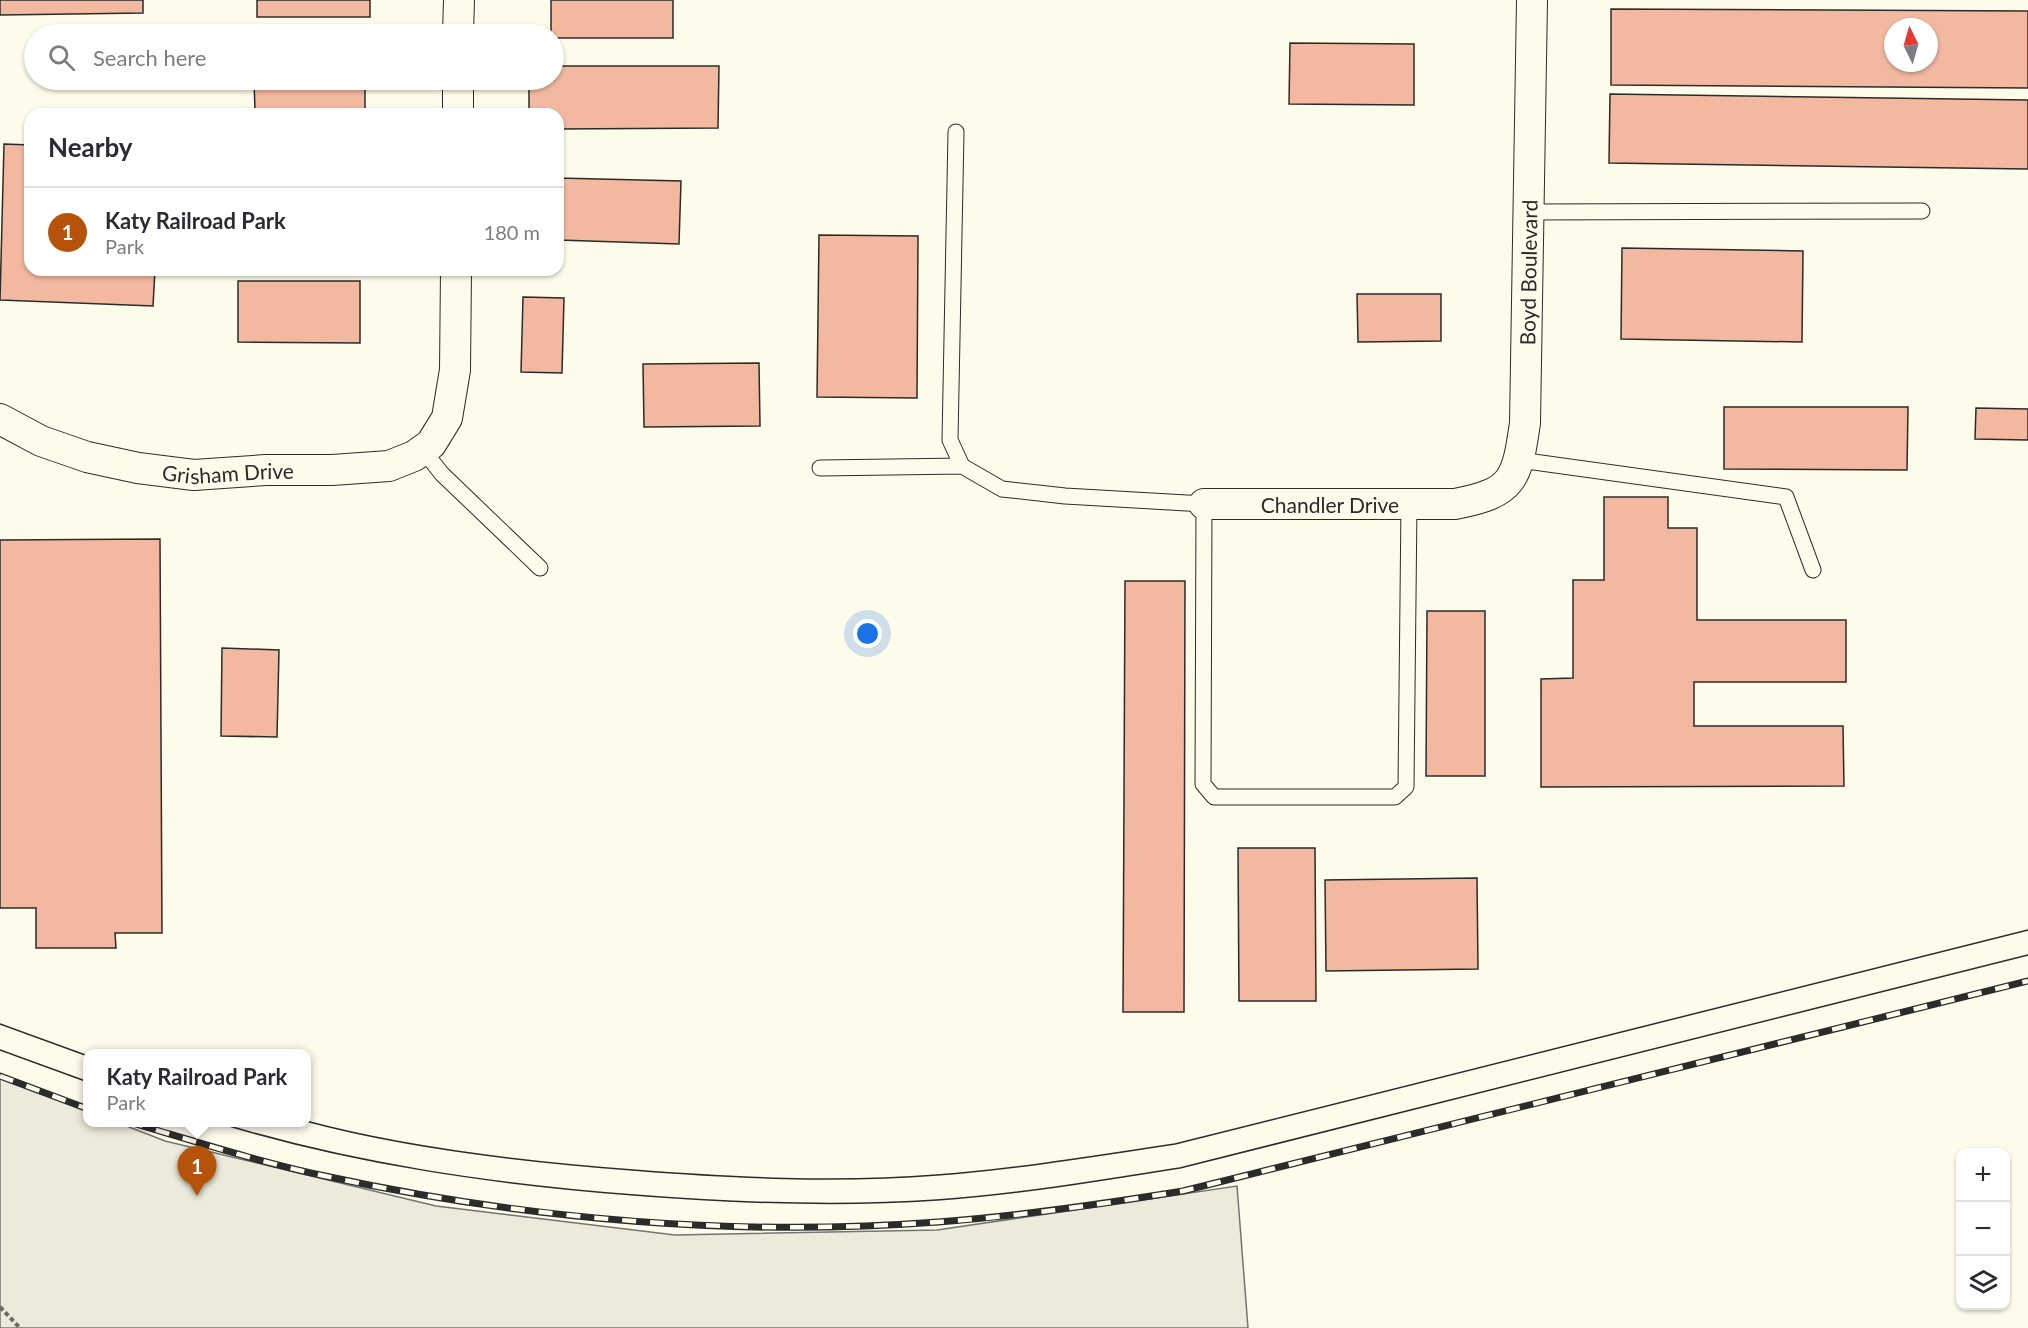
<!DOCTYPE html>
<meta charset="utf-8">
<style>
:root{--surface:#fff;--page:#f2f2f3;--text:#2b2b33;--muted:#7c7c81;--line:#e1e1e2;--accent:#b45309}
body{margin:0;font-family:Lato,sans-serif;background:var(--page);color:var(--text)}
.controls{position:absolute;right:18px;bottom:18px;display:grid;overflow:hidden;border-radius:12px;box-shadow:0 2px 4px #0004}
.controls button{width:54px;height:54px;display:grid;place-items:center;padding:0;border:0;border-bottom:2px solid var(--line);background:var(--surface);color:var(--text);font:30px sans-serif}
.compass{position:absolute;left:1884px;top:18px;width:54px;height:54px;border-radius:50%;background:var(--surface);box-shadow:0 2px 4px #0004;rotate:355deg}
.you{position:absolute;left:868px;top:634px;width:21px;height:21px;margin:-15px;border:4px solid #fff;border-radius:50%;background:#1a73e8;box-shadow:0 0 0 9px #1a73e833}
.badge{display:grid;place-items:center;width:39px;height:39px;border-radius:50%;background:var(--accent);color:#fff;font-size:20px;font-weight:700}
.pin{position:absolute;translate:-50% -50px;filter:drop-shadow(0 2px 3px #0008)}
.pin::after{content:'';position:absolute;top:32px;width:21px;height:18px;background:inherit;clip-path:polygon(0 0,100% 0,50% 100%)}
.popup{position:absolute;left:83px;top:1049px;width:228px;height:78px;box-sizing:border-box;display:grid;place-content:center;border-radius:12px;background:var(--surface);filter:drop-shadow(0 2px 4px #0005);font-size:20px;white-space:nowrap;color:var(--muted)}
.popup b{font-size:22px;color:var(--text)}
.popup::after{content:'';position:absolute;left:50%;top:100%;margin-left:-12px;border:12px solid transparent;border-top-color:var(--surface)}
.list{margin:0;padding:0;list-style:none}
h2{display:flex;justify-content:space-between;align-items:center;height:78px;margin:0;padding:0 24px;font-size:26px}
h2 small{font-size:20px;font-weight:400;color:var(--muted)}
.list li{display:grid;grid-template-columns:39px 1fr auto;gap:18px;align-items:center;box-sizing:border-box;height:90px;padding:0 24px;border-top:2px solid var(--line)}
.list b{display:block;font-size:22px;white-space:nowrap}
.list p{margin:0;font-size:20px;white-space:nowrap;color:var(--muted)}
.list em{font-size:20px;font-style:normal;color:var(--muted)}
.icon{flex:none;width:33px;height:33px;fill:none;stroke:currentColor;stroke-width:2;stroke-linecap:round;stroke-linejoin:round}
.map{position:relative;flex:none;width:2028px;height:1328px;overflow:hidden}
.search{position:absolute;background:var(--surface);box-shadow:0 2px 4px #0004;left:24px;top:24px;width:540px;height:66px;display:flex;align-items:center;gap:15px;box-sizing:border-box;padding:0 21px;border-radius:33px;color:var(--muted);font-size:22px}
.panel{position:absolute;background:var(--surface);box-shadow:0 2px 4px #0004;left:24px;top:108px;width:540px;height:168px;border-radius:18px}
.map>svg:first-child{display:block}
.green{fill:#ecebdb;stroke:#74746e;stroke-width:1.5}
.building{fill:#f2b8a0;stroke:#2b2b2b;stroke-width:1.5;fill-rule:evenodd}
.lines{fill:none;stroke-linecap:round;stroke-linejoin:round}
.lane-casing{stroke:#2b2b2b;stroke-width:17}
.street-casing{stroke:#2b2b2b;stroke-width:32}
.path{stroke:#6a6964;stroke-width:4;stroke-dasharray:4.5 3;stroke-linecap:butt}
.lane{stroke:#fdfbea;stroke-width:15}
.street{stroke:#fdfbea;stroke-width:30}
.tram{stroke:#2b2b2b;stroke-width:1.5}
.rail-casing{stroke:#2b2b2b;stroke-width:7}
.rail{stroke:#fdfbea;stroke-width:4.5;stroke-dasharray:14;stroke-linecap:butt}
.labels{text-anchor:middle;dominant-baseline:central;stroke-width:4.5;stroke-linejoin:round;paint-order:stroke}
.street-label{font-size:21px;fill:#2b2b2b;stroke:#fdfbea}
</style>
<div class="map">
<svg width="2028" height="1328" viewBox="0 0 2028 1328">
<rect width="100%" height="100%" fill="#fdfbea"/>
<!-- green -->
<polygon class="green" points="0,1076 87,1110 88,1122 119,1123 165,1141 436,1206 675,1235 937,1230 1237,1186 1248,1328 0,1328"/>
<!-- building -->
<g class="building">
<polygon points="0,0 143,0 143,13 0,15"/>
<rect x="257" y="0" width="113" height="17"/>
<polygon points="551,0 673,0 673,38 554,38 554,34 551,34"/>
<path d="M1611,9l417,2v77l-417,-3zM1893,27h36v36h-36z"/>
<polygon points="1290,43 1414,44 1414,105 1289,104"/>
<polygon points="554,66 719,66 718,128 558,129 558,114 529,114 529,80 554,80"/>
<polygon points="254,80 365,80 365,110 255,111"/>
<polygon points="1610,94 2028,100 2028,169 1609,163"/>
<polygon points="4,144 30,145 30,270 155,270 153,306 0,300"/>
<polygon points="558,178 681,181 679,244 558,240"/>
<polygon points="819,235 918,236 917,398 817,397"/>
<polygon points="1622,248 1803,251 1802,342 1621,339"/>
<polygon points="238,281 360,281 360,343 238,342"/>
<polygon points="1357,294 1441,294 1441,341 1358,342"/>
<polygon points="523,297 564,298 562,373 521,372"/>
<polygon points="759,363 760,426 644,427 643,364"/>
<polygon points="1724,407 1908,407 1907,470 1724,469"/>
<polygon points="1976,408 2028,409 2028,440 1975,439"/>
<polygon points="1604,497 1668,497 1668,528 1697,528 1697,620 1846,620 1846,682 1694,682 1694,726 1843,726 1844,786 1541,787 1541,679 1573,678 1573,580 1604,580"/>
<polygon points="160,539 162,933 115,933 116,948 36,948 36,908 0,908 0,540"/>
<polygon points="1125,581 1185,581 1184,1012 1123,1012"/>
<polygon points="1427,611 1485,611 1485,776 1426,776"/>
<polygon points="222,648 279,650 277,737 221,736"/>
<polygon points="1238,848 1315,848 1316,1001 1239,1001"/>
<polygon points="1477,878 1478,969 1326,971 1325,880"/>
</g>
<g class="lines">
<!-- lane casing -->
<g class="lane-casing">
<g id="lane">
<polyline points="956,132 950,440 962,466"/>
<polyline points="1528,212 1922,211"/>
<polyline points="423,450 442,474 540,568"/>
<polyline points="1520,460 1786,497 1813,570"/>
<polyline points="820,468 962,466 1002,489 1065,496 1204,504 1203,784 1214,797 1395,797 1406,787 1409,504"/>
</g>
</g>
<!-- street casing -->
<g class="street-casing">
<g id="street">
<polyline points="458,34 459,0"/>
<polyline points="458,114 458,80"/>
<path id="s1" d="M0,419l41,22 46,16 51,11 56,7 72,-5h66l57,-4 25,-10 17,-12 16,-26 8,-48 1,-100"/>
<path id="s2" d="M1204,504h251c59,-11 62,-25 70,-81l7,-423"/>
</g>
</g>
<!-- path -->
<polyline class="path" points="0,1307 20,1328"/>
<!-- lane -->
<use href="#lane" class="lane"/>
<!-- street -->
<use href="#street" class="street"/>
<!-- tram -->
<g class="tram">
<polyline points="0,1024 88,1056"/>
<polyline points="0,1050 88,1082"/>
<path d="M306,1121c104,28 220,41 327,49 101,8 203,13 304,5 80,-6 158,-19 238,-31l853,-214"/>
<path d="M216,1122c136,42 277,62 418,73 101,8 203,12 303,5 82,-6 162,-19 243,-32l848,-213"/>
</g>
<!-- rail casing -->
<g class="rail-casing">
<g id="rail">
<polyline points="0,1076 88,1109"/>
<path d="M129,1122c65,19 130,40 196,54 200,43 409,61 613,46 83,-6 164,-18 245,-31l845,-210"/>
</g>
</g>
<!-- rail -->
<use href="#rail" class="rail"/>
</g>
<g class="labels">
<!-- street labels -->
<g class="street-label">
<text stroke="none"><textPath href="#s2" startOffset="522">Boyd Boulevard</textPath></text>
<text stroke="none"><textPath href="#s1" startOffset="238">Grisham Drive</textPath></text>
<text stroke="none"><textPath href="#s2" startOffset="126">Chandler Drive</textPath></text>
</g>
</g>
</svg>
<div class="controls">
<button>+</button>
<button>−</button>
<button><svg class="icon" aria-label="layers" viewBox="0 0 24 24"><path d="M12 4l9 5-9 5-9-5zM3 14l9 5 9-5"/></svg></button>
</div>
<svg class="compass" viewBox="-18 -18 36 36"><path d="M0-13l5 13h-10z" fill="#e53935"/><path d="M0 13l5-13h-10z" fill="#7c7c81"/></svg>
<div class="you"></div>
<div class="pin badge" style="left:197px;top:1196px">1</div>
<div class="popup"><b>Katy Railroad Park</b>Park</div>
<div class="search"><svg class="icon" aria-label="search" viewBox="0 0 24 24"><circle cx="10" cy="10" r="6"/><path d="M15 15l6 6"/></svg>Search here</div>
<section class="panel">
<h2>Nearby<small></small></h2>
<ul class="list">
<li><span class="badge">1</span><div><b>Katy Railroad Park</b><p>Park</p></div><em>180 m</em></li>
</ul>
</section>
</div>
